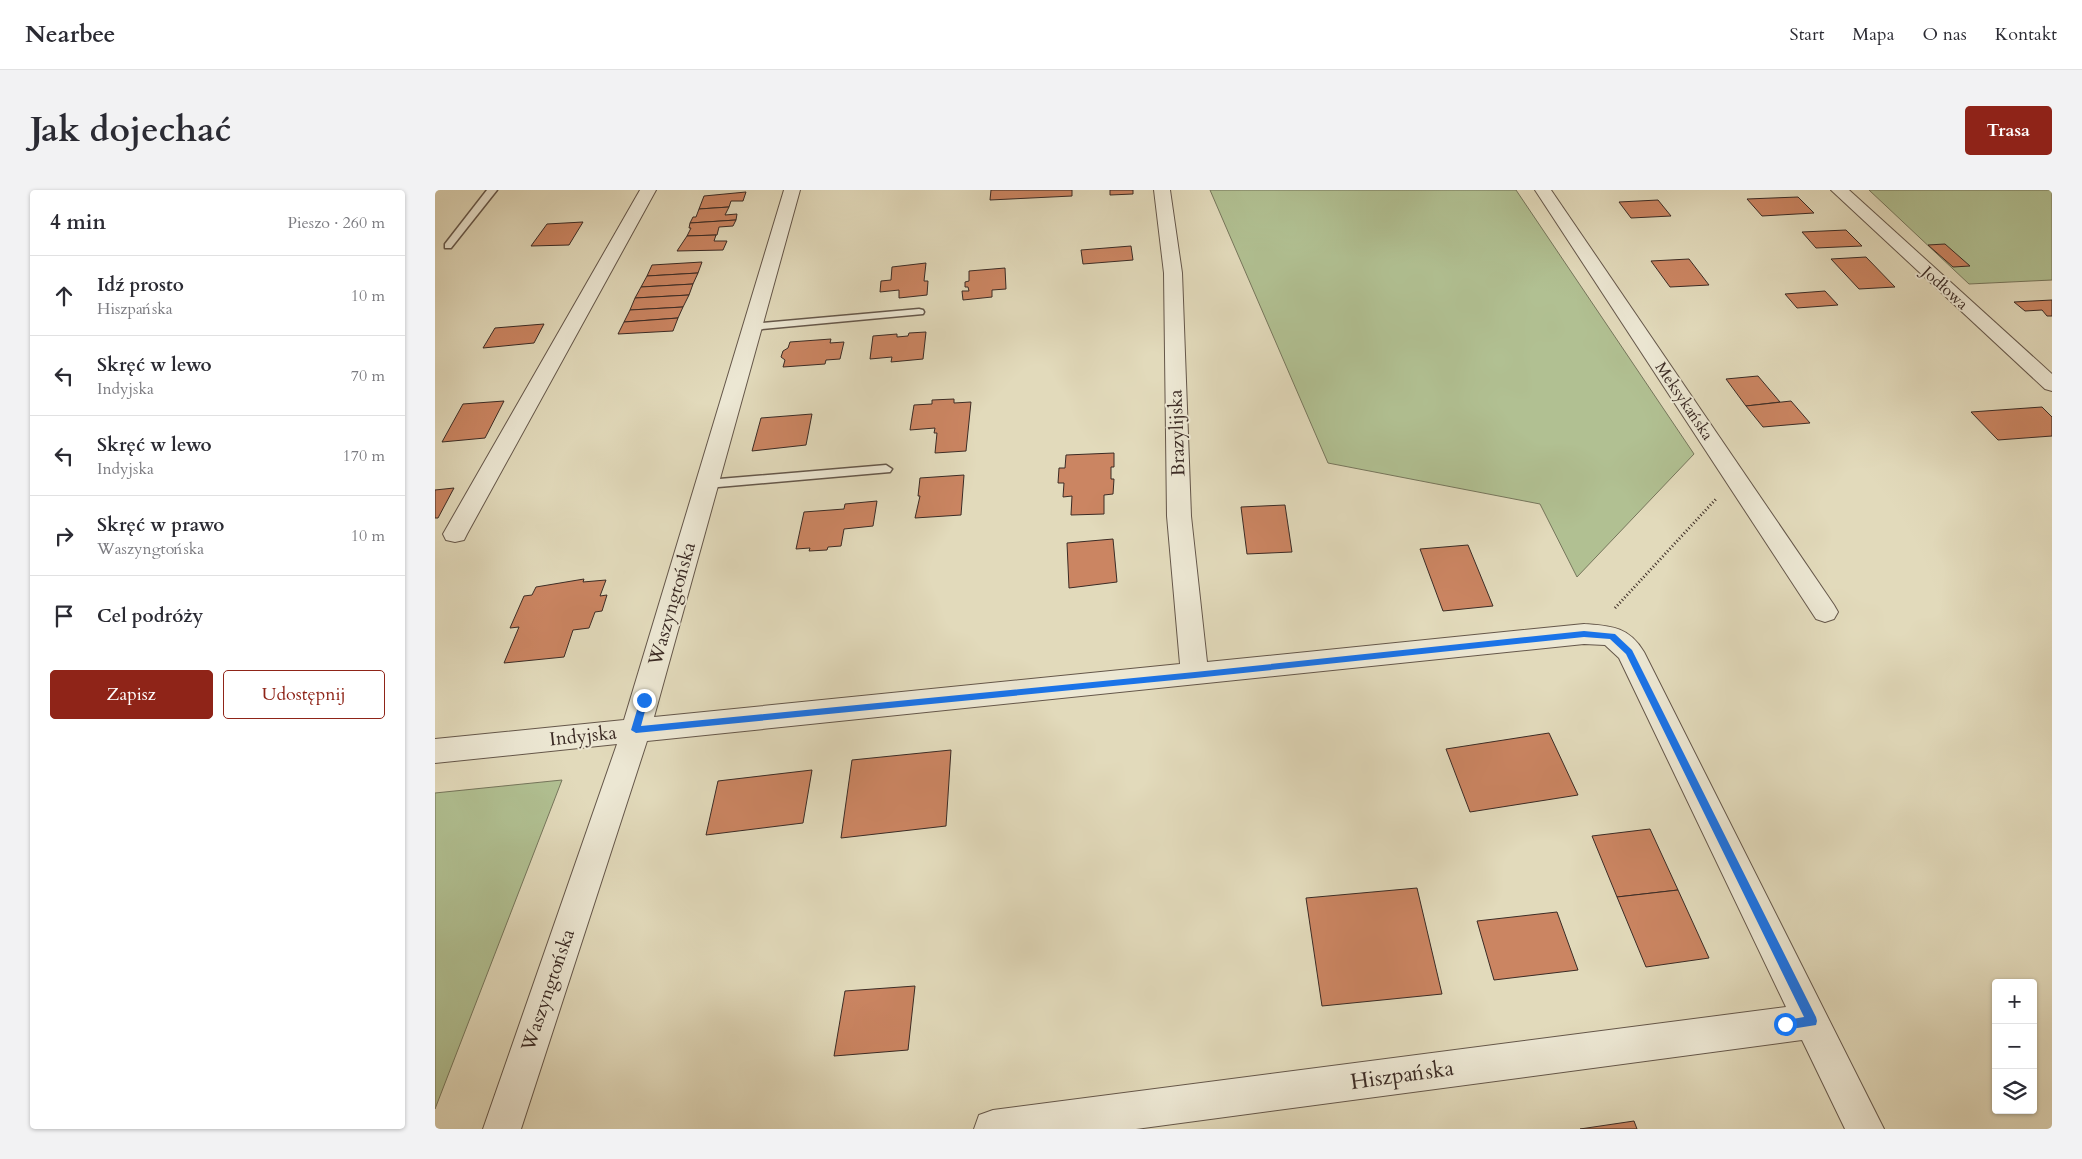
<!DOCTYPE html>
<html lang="pl">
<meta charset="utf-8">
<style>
:root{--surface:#fff;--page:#f2f2f3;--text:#2b2b33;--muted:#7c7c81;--line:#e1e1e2;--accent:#8f2418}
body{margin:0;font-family:Cardo,serif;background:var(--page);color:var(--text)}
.controls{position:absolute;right:15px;bottom:15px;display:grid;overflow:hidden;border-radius:5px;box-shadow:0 1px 4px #0004}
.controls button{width:45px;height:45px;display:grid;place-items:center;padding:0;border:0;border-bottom:1px solid var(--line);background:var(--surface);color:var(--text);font:25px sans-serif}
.stop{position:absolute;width:15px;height:15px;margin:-11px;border:4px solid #1a73e8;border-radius:50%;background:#fff}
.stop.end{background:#1a73e8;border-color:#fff;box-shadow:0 1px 5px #0008}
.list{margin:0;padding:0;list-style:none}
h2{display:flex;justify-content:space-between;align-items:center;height:65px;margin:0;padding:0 20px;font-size:21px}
h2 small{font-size:16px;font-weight:400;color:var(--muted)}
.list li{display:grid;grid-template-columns:32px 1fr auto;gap:15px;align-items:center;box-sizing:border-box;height:80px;padding:0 20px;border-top:1px solid var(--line)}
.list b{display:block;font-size:19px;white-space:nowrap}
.list p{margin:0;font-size:16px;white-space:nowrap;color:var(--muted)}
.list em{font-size:16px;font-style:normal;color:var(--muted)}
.actions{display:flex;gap:10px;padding:15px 20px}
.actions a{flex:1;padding:11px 0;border:1px solid var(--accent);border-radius:5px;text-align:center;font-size:18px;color:var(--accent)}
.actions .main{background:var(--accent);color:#fff}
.icon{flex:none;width:28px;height:28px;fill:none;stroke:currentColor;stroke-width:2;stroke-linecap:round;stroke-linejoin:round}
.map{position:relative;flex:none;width:1617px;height:939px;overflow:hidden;border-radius:5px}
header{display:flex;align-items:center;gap:30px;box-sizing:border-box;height:70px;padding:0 25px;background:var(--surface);border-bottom:1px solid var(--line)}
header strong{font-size:24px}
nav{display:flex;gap:28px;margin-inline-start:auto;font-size:18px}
.intro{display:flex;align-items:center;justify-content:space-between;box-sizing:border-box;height:120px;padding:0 30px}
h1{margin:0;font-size:35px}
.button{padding:12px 22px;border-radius:5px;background:var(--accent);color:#fff;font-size:18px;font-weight:700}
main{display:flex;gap:30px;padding:0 30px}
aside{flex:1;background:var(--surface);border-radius:5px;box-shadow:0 1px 4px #0004}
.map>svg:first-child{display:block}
.green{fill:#b1c092;stroke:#76765c}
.building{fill:#cb8562;stroke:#3b2b25}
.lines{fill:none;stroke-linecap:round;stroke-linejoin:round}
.service-casing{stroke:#65574a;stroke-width:3}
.minor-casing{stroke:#65574a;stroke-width:2}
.path{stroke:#3b2b25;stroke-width:3;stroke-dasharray:1 2.5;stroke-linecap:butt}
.service{fill:#ece7d3;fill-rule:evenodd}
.minor{fill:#ece7d3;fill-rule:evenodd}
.route{fill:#1a73e8}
.labels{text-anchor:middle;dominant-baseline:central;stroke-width:4;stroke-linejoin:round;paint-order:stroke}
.far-street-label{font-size:16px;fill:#3b2b25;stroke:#ece7d3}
.street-label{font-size:19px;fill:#3b2b25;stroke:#ece7d3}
.near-street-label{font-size:22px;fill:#3b2b25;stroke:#ece7d3}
</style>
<header>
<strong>Nearbee</strong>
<nav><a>Start</a><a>Mapa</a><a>O nas</a><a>Kontakt</a></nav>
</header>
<div class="intro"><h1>Jak dojechać</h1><a class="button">Trasa</a></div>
<main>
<aside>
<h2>4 min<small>Pieszo · 260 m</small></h2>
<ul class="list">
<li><svg class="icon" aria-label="ahead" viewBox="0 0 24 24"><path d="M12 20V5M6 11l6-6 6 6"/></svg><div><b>Idź prosto</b><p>Hiszpańska</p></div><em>10 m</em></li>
<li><svg class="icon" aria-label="left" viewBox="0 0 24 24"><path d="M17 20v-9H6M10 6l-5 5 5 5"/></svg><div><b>Skręć w lewo</b><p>Indyjska</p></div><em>70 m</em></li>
<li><svg class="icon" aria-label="left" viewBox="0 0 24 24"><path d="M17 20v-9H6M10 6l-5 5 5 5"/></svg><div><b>Skręć w lewo</b><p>Indyjska</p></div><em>170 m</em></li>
<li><svg class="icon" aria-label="right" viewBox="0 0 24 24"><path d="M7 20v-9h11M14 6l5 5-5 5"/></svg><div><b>Skręć w prawo</b><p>Waszyngtońska</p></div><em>10 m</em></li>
<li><svg class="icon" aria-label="arrive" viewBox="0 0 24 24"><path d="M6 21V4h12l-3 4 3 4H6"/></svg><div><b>Cel podróży</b></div></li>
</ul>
<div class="actions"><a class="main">Zapisz</a><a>Udostępnij</a></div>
</aside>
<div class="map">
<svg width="1617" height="939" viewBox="0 0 1617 939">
<rect width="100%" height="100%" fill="#e2dabb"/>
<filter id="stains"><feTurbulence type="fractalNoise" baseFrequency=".004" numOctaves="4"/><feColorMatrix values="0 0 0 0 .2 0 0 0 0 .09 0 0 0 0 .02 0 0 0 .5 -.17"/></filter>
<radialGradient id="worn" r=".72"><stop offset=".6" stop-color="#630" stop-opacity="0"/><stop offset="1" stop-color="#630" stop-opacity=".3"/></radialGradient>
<!-- green -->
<g class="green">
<polygon points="775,0 1081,0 1259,264 1142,387 1105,314 893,273"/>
<polygon points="1434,0 1617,0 1617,90 1534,94"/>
<polygon points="127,590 0,919 0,603"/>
</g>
<!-- building -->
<g class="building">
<polygon points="556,0 637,0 637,6 555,10"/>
<polygon points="675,0 698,0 698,4 675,5"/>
<polygon points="311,2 308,11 296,11 294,17 264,19 269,6"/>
<polygon points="1363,7 1379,23 1327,26 1312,9"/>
<polygon points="1223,10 1236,26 1196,28 1184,12"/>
<polygon points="294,17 290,25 302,24 301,30 255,33 258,27 261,27 264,19"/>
<polygon points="301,30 298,36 284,37 282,45 252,46 256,38 254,38 255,33"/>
<polygon points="148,32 134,55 96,56 112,34"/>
<polygon points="1411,40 1427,56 1381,58 1367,42"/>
<polygon points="281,45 279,51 292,51 288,60 242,61 252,46"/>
<polygon points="1510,54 1535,76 1518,77 1493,55"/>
<polygon points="696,56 698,70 648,74 646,60"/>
<polygon points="1431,67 1460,97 1424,99 1396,69"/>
<polygon points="1254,69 1274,95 1235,97 1216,71"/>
<polygon points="267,72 263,83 212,86 217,75"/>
<polygon points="491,73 489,91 493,91 492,105 464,108 464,100 445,102 446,91 456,90 457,77"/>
<polygon points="570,78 571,99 557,100 557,107 528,110 527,101 534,101 533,97 530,97 530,92 534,91 534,81"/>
<polygon points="263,83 258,94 206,97 212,86"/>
<polygon points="258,94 254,105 200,108 206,97"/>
<polygon points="1390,101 1403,115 1362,118 1350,104"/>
<polygon points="254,105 248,117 195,120 200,108"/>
<polygon points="1617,110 1617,126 1612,126 1607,120 1590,121 1579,112"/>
<polygon points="248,117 243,128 189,132 195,120"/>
<polygon points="243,128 238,141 183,144 189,132"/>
<polygon points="109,134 99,153 48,158 60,138"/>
<polygon points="491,142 488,169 456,172 457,167 435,169 438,146 462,144 462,147 473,146 474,143"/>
<polygon points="396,149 395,153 409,152 405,169 391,170 390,174 348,177 350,170 346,167 348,161 353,158 355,152"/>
<polygon points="1323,186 1345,212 1311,216 1291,189"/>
<polygon points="519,209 519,213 536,212 531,261 500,263 502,243 499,243 500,238 475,240 479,215 497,214 497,210"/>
<polygon points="69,211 50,248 7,252 28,214"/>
<polygon points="1356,211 1375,233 1328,237 1311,216"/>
<polygon points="1607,217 1617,227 1617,246 1563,250 1536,222"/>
<polygon points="377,224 371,255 317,261 326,228"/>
<polygon points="679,263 679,277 676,277 676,289 679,289 678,304 669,305 669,324 636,325 637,306 628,307 629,293 623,293 624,278 630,278 631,265"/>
<polygon points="529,285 526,325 480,328 485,306 483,306 485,288"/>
<polygon points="19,298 3,328 0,328 0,300"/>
<polygon points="442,311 438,336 409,339 406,356 393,357 392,360 374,361 375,358 361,359 369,322 409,319 410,314"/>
<polygon points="850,315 857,362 812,364 806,317"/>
<polygon points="678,349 682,392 634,398 632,353"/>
<polygon points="1033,355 1058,416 1008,421 985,359"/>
<polygon points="149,389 148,392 171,390 165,406 172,405 167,421 160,422 154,438 138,440 129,467 69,473 84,437 75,438 89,406 97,405 101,397"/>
<polygon points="1114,543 1143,605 1035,622 1011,559"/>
<polygon points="516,560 511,636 406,648 417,570"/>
<polygon points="377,580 368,633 271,645 283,591"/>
<polygon points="1215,639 1243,700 1182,707 1157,646"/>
<polygon points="982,698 1007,804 887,816 871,708"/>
<polygon points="1243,700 1274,768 1211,777 1182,707"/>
<polygon points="1122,722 1143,780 1059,790 1042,731"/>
<polygon points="480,796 473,860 399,866 410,801"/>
<polygon points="1199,931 1202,939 1145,939"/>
</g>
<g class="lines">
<!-- service casing -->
<g class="service-casing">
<g id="service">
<polygon points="52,0 62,0 16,58 10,58 10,54"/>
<polygon points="484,119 488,120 489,122 488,124 317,140 312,137 317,134"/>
<polygon points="451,275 457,279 455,282 272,298 266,294 272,290"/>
</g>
</g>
<!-- minor casing -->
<g class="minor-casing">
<g id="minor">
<polygon points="205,0 221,0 32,344 29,350 20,352 11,350 8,344"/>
<path d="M349,0h16l-146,527 526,-53 -13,-148 -3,-243 -10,-83h16l12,83 9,243 16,146 377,-38c26,2 45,2 60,28l240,477h-39l-43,-89 -666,89h-162l5,-14 14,-5 793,-103 -167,-349 -14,-13 -21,-1 -937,97 -126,388h-38l134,-385 -182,19v-24l189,-19z"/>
<polygon points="1100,0 1116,0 1399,415 1403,422 1399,429 1390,432 1381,429"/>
<polygon points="1396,0 1414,0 1617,184 1617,201 1610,199"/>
</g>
</g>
<!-- path -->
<polyline class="path" points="1180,418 1281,309"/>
<!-- service -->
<use href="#service" class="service"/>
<!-- minor -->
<use href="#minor" class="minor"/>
</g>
<!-- route -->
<polygon class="route" points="1149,441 1180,444 1197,460 1381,827 1382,831 1381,835 1350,840 1346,838 1344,834 1346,831 1369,827 1191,464 1175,449 1149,447 760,488 201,543 196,540 205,510 209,507 213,510 206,536 760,482"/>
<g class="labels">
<!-- far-street labels -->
<g class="far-street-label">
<text transform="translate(1510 98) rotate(42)">Jodłowa</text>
<text transform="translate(1249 211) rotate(56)">Meksykańska</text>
</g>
<!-- street labels -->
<g class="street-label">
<text transform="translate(742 243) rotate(-92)">Brazylijska</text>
<text transform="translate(237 414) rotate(-74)">Waszyngtońska</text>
<text transform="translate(148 546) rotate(-6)">Indyjska</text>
<text transform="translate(113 800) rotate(-71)">Waszyngtońska</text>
</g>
<!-- near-street labels -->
<g class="near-street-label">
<text transform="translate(967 885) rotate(-8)">Hiszpańska</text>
</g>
</g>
<rect width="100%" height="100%" filter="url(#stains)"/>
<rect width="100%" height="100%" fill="url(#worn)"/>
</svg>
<div class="controls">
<button>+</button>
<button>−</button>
<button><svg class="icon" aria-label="layers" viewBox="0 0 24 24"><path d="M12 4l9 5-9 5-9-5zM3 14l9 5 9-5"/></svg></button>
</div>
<div class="stop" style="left:1350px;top:834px"></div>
<div class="stop end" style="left:209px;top:510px"></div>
</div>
</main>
